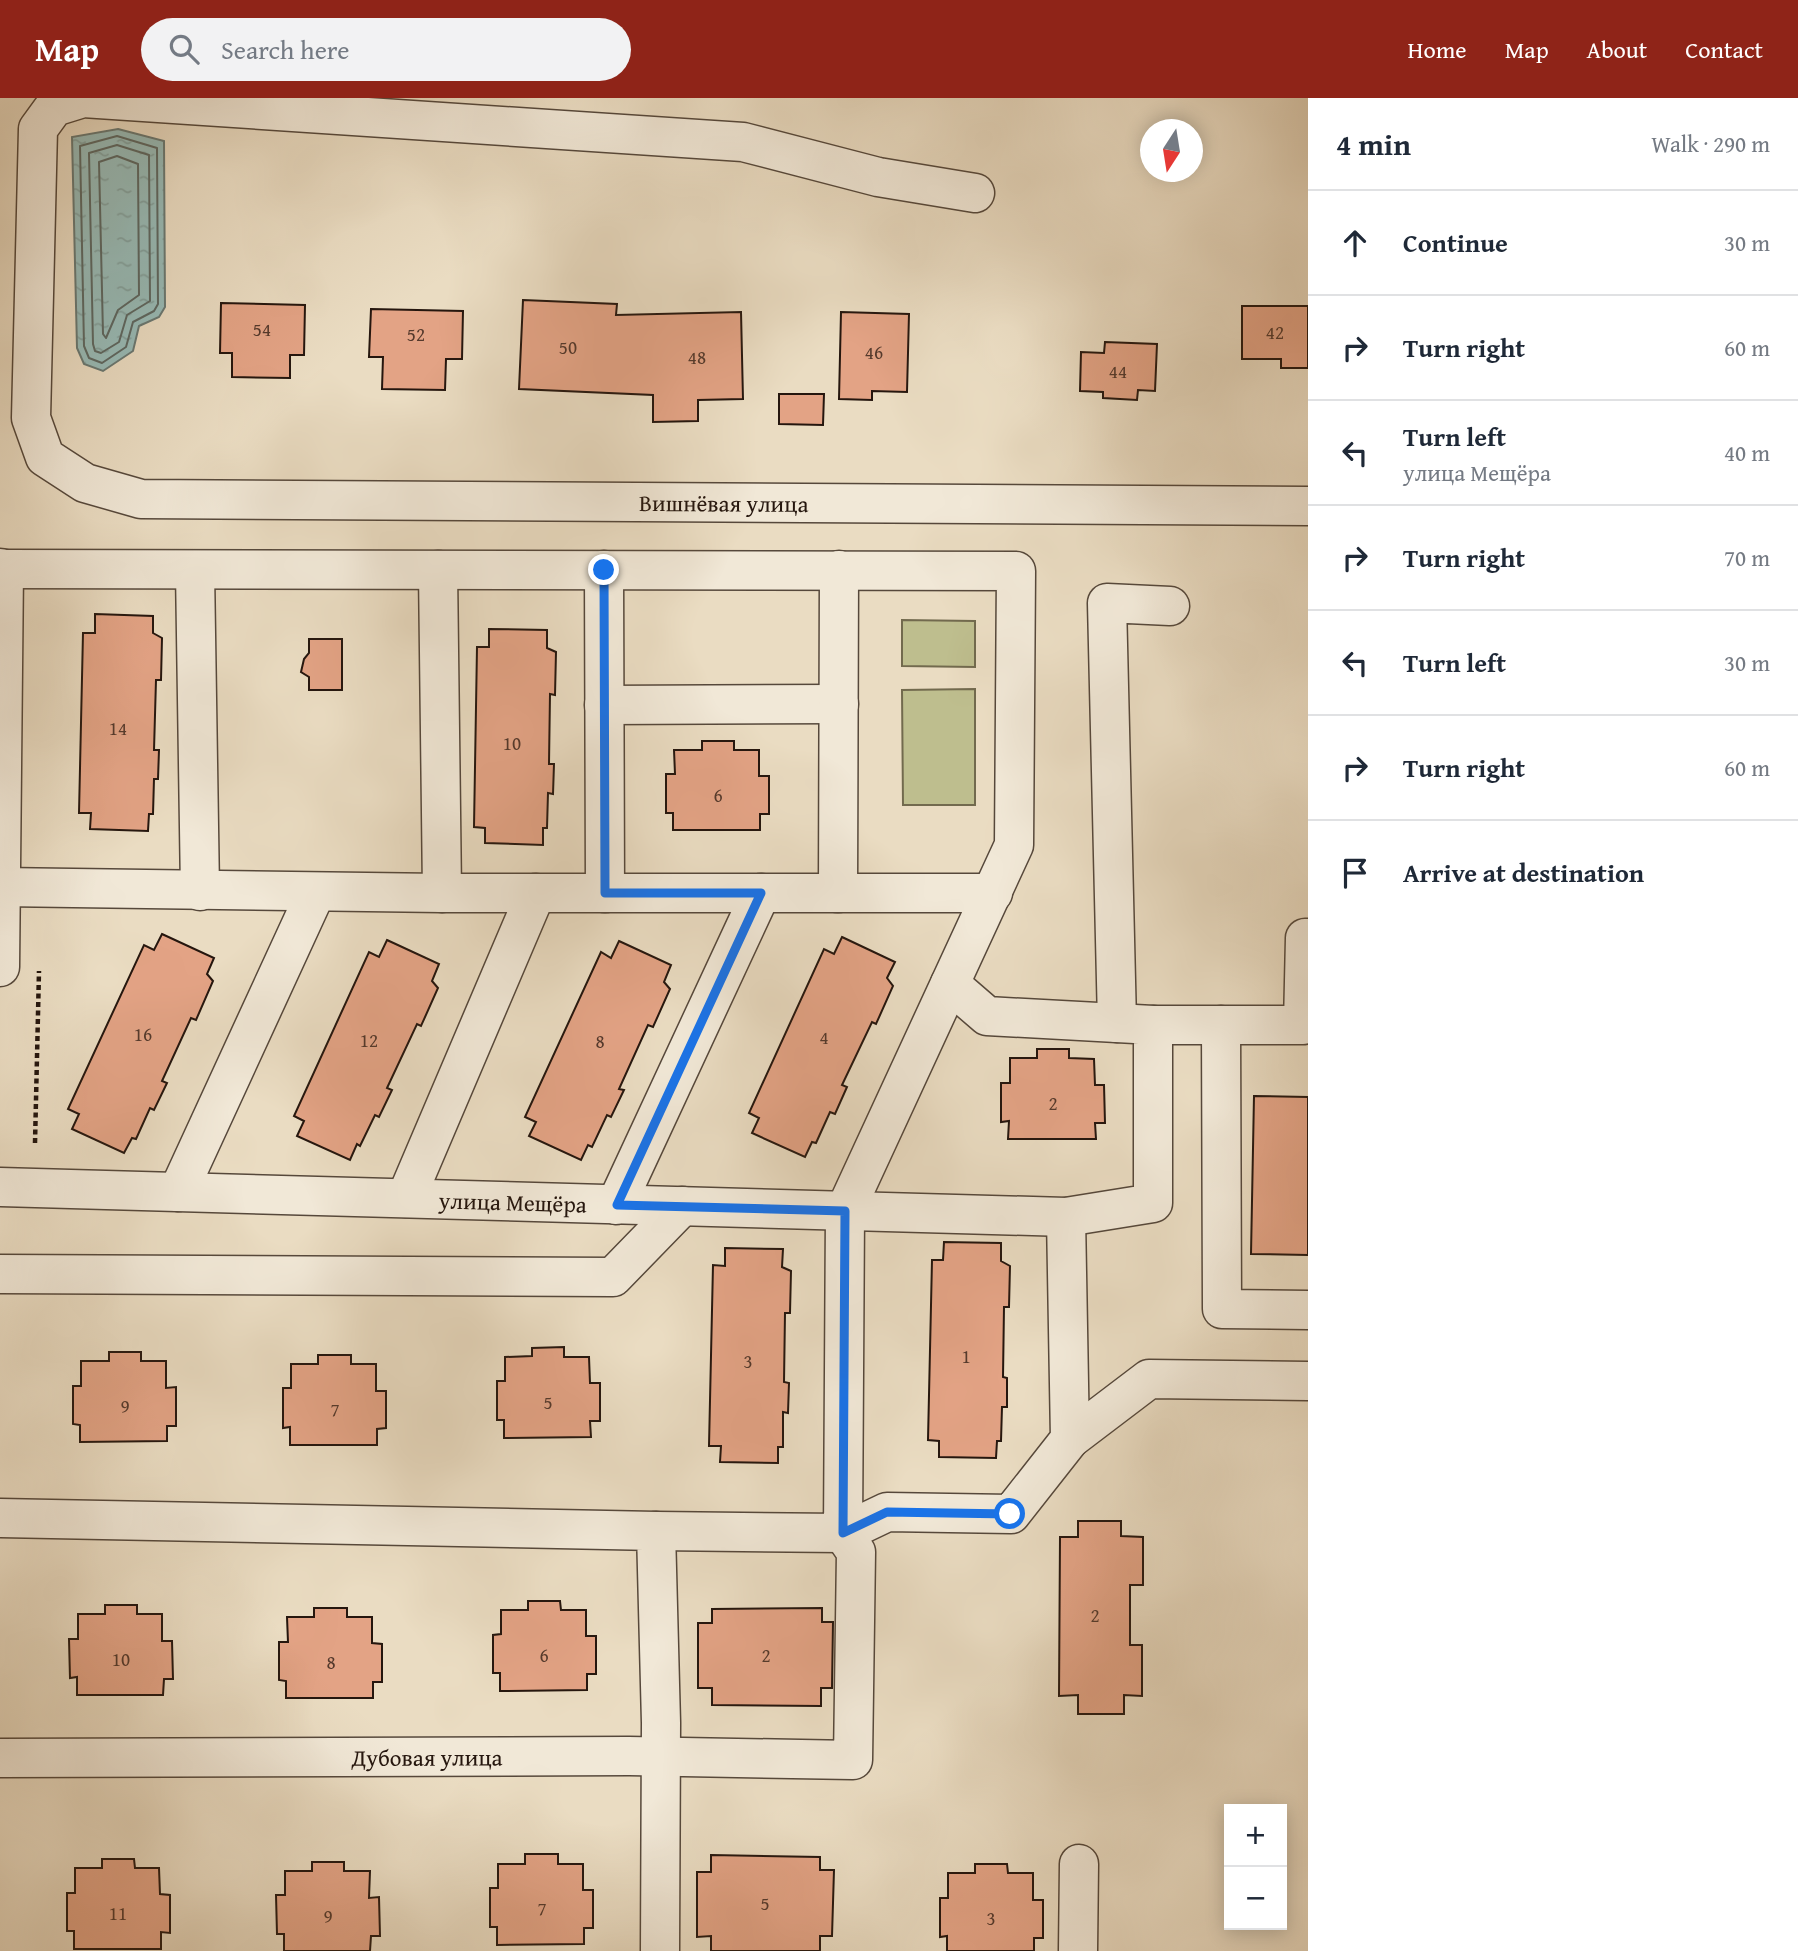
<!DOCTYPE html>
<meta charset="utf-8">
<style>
:root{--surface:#fff;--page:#f2f2f3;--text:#1f2937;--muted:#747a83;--line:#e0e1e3;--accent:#8f2418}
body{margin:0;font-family:"Gentium Book Plus",serif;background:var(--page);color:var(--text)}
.controls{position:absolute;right:21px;bottom:21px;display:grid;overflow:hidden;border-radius:0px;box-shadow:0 4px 18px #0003}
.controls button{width:63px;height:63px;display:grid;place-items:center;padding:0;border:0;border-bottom:2px solid var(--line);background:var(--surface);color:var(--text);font:35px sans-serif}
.compass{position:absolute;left:1140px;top:21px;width:63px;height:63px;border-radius:50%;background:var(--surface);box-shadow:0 4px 18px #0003;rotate:192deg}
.stop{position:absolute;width:21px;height:21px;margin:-16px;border:5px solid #1a73e8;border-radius:50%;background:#fff}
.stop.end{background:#1a73e8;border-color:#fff;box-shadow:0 2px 7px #0008}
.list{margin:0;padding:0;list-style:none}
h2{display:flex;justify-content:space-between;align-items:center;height:91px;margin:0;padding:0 28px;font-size:30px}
h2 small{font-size:23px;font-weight:400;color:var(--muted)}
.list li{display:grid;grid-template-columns:46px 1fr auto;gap:21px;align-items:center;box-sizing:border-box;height:105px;padding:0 28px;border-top:2px solid var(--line)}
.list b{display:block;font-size:26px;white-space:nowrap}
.list p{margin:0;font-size:23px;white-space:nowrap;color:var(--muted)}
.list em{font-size:23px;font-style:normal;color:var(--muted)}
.icon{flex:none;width:38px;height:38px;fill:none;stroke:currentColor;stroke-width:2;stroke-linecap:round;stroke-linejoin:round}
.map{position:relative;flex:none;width:1308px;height:1853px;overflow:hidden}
header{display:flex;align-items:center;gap:42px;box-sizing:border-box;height:98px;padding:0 35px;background:var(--accent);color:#fff}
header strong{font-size:33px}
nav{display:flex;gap:38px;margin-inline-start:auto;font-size:24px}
.search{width:490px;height:63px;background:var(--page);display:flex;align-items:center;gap:18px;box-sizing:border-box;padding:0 24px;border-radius:38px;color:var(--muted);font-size:26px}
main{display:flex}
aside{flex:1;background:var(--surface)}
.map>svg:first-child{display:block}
.garden{fill:#bebe8e;stroke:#726a4e;stroke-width:2}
.water{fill:url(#water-ripples);stroke:#6a7973;stroke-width:2}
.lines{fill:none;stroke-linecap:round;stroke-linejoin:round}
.shore{stroke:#5e6862;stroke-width:2}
.building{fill:#e3a385;stroke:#25160e;stroke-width:2}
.minor-casing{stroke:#56483b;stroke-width:41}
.path{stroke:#25160e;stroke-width:4.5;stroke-dasharray:5 3.5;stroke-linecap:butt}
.minor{stroke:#f1e8d7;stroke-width:38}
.route{stroke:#1a73e8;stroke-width:9}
.labels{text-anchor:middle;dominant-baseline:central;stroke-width:6;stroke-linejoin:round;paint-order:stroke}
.number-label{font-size:19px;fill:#54392c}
.street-label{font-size:23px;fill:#25160e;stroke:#f1e8d7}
</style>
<header>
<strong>Map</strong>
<div class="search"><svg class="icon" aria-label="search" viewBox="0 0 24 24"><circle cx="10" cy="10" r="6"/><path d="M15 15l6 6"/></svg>Search here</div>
<nav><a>Home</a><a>Map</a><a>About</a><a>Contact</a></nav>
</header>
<main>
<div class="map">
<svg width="1308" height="1853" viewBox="0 0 1308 1853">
<defs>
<pattern id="water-ripples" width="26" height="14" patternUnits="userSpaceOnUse" patternTransform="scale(1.75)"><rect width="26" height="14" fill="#98bbb7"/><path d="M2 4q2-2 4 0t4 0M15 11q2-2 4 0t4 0" fill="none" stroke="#83a09c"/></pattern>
</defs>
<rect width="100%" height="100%" fill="#eadcc2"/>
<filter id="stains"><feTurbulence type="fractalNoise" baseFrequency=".00286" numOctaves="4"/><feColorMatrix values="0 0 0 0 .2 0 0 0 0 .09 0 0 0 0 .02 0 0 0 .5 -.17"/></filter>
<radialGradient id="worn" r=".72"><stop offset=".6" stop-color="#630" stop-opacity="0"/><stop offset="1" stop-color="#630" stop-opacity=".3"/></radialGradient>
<!-- garden -->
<g class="garden">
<polygon points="902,522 975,523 975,569 902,568"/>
<polygon points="975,591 975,707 903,707 902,592"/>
</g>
<!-- water -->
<polygon class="water" points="118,31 164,43 165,209 159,219 139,228 133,253 103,273 84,266 77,250 72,39"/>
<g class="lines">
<!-- shore -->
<g class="shore">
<polygon points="117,38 157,50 158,206 154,213 133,224 126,249 102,265 89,260 84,248 80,48"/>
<polygon points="117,47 149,57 150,203 127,217 119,244 101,255 95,253 93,246 89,55"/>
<polygon points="117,58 138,66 139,197 118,212 106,240 103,236 99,64"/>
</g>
</g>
<!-- building -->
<g class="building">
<polygon points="523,202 617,206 616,217 741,214 743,301 698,302 698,323 653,324 653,297 519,291"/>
<polygon points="221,205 305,207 304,257 290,257 290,280 232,279 232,255 220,255"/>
<polygon points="1242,208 1308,208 1308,270 1281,270 1281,261 1242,261"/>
<polygon points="371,211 463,213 462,261 446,261 445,292 382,291 383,259 369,259"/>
<polygon points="841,214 909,216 907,294 872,293 872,302 839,301"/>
<polygon points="1105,244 1157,246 1155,293 1138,292 1137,302 1103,300 1103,294 1080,293 1081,254 1104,255"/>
<polygon points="779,296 824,296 823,327 779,326"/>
<polygon points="95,516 153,518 153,535 162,540 161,582 156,582 154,652 159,652 158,681 154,681 153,716 149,716 148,733 90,731 91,715 79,715 83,535 95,535"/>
<polygon points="489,531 547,532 547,550 556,554 555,597 550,596 549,666 554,666 553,696 548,695 547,730 543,730 543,747 485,745 485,730 474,729 477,549 489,549"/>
<polygon points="309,541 342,541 342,592 309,592 309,579 301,574 304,561 309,555"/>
<polygon points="702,643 734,643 734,652 759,652 759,678 769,678 769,716 760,716 760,732 673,732 673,715 666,715 666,676 675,676 674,652 702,652"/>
<polygon points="162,836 214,860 207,876 213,883 196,922 191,920 162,983 167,985 154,1012 150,1010 136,1041 132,1040 124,1055 72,1031 79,1016 68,1011 144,847 154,852"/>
<polygon points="842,839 895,864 887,880 893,888 876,926 872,924 842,987 847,989 835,1016 830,1014 816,1045 812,1044 805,1059 752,1035 759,1020 749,1015 824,851 834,856"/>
<polygon points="387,842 439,866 432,883 438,890 421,928 417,926 387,990 392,992 379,1019 375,1017 360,1048 357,1046 350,1062 297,1038 304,1023 294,1018 369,854 379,859"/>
<polygon points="619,843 671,867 664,884 670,891 653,929 648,927 619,991 624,992 611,1019 607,1017 592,1049 588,1047 581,1062 529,1038 536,1024 525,1019 601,854 611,860"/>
<polygon points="1037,951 1069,951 1069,960 1094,961 1095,987 1104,987 1105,1025 1095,1025 1096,1041 1008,1041 1009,1023 1001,1024 1001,985 1010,985 1010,960 1037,960"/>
<polygon points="1254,998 1308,999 1308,1157 1251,1156"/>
<polygon points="944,1144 1001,1145 1001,1163 1010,1168 1009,1209 1004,1209 1003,1279 1007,1280 1007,1309 1002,1309 1001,1343 997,1343 996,1360 939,1359 939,1343 928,1342 932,1162 943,1162"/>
<polygon points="725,1150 783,1151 782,1169 791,1173 790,1215 785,1215 784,1284 789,1285 788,1315 783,1314 783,1349 778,1349 778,1365 720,1364 721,1348 709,1348 713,1167 725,1168"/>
<polygon points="564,1249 564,1259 589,1259 590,1285 600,1285 600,1323 590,1323 591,1339 504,1340 504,1322 497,1322 497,1283 505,1283 505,1259 532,1258 532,1250"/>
<polygon points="109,1254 141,1254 141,1263 166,1263 166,1290 176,1289 176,1328 167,1328 167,1343 80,1344 80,1327 73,1326 73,1288 81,1288 81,1263 109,1263"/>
<polygon points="318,1257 351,1257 351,1266 376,1266 376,1293 386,1293 386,1330 377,1331 377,1347 290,1347 290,1329 283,1330 283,1290 291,1290 291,1266 318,1266"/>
<polygon points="1078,1423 1121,1423 1121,1438 1143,1439 1143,1487 1130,1487 1130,1547 1142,1547 1142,1598 1124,1597 1124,1616 1078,1616 1078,1597 1059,1598 1060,1439 1078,1439"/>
<polygon points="528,1503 560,1503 561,1512 586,1512 586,1538 596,1538 596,1576 587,1576 587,1592 500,1593 500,1575 493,1575 493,1537 501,1536 501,1512 528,1512"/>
<polygon points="105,1507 137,1507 137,1516 162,1516 162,1543 172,1543 173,1581 164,1581 163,1597 77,1597 77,1579 70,1580 69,1541 78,1541 78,1516 105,1516"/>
<polygon points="314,1510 347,1510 347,1519 372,1519 372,1545 382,1546 382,1584 373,1584 373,1600 286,1600 286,1583 279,1582 279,1544 288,1544 287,1519 314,1519"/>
<polygon points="822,1510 822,1524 833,1524 832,1590 821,1590 821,1608 712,1607 712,1590 698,1590 698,1525 712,1525 712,1511"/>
<polygon points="525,1756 558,1756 558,1766 583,1766 583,1792 593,1792 593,1830 584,1830 584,1846 497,1847 497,1829 490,1829 490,1790 498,1790 498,1766 525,1766"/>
<polygon points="711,1757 820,1759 820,1772 834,1772 832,1838 820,1838 820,1853 711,1853 711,1838 697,1839 697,1774 711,1774"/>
<polygon points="102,1761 134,1761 135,1770 159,1770 160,1796 170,1797 170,1835 161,1834 161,1851 74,1851 74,1833 67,1833 67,1795 75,1795 75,1770 102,1770"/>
<polygon points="312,1764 344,1764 344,1773 370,1773 369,1800 379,1799 380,1838 371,1838 370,1853 284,1853 284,1836 277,1836 276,1797 285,1797 285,1773 312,1773"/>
<polygon points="975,1766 1007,1766 1008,1775 1033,1775 1033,1802 1043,1802 1043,1840 1034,1840 1034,1853 947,1853 947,1838 940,1839 940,1800 948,1800 948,1775 975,1775"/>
</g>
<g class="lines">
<!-- minor casing -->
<g class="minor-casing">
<g id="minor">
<path id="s1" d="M975,95l-97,-16 -135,-35 -660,-44 -29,9 -16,22 -7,289 14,39 40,26 56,16 1167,7"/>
<polyline points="0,470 4,471 0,869"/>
<polyline points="4,471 1016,473 1014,747 845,1113 843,1435 656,1433"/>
<polyline points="195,472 200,793"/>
<polyline points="438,472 442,795"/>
<polyline points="604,472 605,795"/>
<polyline points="604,607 839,606"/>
<polyline points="0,789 442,795 993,795"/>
<polyline points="838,795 839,472"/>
<polyline points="1117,925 1107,505 1170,508"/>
<polyline points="1153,927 1303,927 1305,840 1308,840"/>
<polyline points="1221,927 1222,1211 1308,1212"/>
<path id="s2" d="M0,1089l1066,30 87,-14v-178l-166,-9 -37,-32"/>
<polyline points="178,1094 316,794"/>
<polyline points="406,1100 536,795"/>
<polyline points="616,1107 761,795"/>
<polyline points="0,1176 613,1179 682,1108"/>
<polyline points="1070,1341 1149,1281 1308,1283"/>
<polyline points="0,1420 656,1433 661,1625 660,1853"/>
<path id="s3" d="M0,1660l629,-2 224,4 3,-208 -13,-19 44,-21 124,2 59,-75 -4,-222"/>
<polyline points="1078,1853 1079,1766"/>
</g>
</g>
<!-- path -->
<polyline class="path" points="35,1045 39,873"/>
<!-- minor -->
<use href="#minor" class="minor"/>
</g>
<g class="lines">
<!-- route -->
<polyline class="route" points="604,472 605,795 761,795 617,1107 845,1113 843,1435 887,1414 1010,1416"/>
</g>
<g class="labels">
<!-- number labels -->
<g class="number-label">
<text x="262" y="231">54</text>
<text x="1275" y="234">42</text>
<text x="416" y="236">52</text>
<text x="568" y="249">50</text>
<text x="874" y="254">46</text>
<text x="697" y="259">48</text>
<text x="1118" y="273">44</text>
<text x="118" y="630">14</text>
<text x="512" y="645">10</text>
<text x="718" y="697">6</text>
<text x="143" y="936">16</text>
<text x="824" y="939">4</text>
<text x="369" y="942">12</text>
<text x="600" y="943">8</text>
<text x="1053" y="1005">2</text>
<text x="966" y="1258">1</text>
<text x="748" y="1263">3</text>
<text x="548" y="1304">5</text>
<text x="125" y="1308">9</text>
<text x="335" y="1311">7</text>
<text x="1095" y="1517">2</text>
<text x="544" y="1557">6</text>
<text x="766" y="1557">2</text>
<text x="121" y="1561">10</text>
<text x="331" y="1564">8</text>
<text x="765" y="1805">5</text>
<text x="542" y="1810">7</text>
<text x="118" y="1815">11</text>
<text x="328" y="1818">9</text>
<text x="991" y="1820">3</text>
</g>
<!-- street labels -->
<g class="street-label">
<text stroke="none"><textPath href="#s1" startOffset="1976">Вишнёвая улица</textPath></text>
<text stroke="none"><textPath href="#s2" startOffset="513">улица Мещёра</textPath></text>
<text stroke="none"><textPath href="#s3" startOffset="427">Дубовая улица</textPath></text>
</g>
</g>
<rect width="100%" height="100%" filter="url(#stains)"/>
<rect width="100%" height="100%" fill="url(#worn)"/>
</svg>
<div class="controls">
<button>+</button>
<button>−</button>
</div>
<svg class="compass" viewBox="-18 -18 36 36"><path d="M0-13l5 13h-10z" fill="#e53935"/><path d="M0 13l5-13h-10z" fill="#747a83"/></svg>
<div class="stop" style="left:1010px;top:1416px"></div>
<div class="stop end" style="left:604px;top:472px"></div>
</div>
<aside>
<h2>4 min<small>Walk · 290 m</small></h2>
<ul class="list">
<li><svg class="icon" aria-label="ahead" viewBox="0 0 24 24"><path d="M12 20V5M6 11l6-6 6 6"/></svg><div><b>Continue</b></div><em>30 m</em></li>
<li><svg class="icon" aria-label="right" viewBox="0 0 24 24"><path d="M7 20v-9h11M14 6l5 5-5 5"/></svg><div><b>Turn right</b></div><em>60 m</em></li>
<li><svg class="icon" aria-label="left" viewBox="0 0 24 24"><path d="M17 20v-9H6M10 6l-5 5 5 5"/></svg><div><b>Turn left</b><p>улица Мещёра</p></div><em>40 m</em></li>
<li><svg class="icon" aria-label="right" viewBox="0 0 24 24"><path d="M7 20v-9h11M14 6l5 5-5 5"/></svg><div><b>Turn right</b></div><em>70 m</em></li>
<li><svg class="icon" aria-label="left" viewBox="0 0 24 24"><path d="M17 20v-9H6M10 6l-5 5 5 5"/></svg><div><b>Turn left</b></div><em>30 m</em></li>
<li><svg class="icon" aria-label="right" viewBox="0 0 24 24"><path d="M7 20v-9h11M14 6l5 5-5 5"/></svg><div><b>Turn right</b></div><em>60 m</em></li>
<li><svg class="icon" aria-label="arrive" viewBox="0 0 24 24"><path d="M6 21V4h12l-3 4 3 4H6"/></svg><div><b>Arrive at destination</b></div></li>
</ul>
</aside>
</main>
